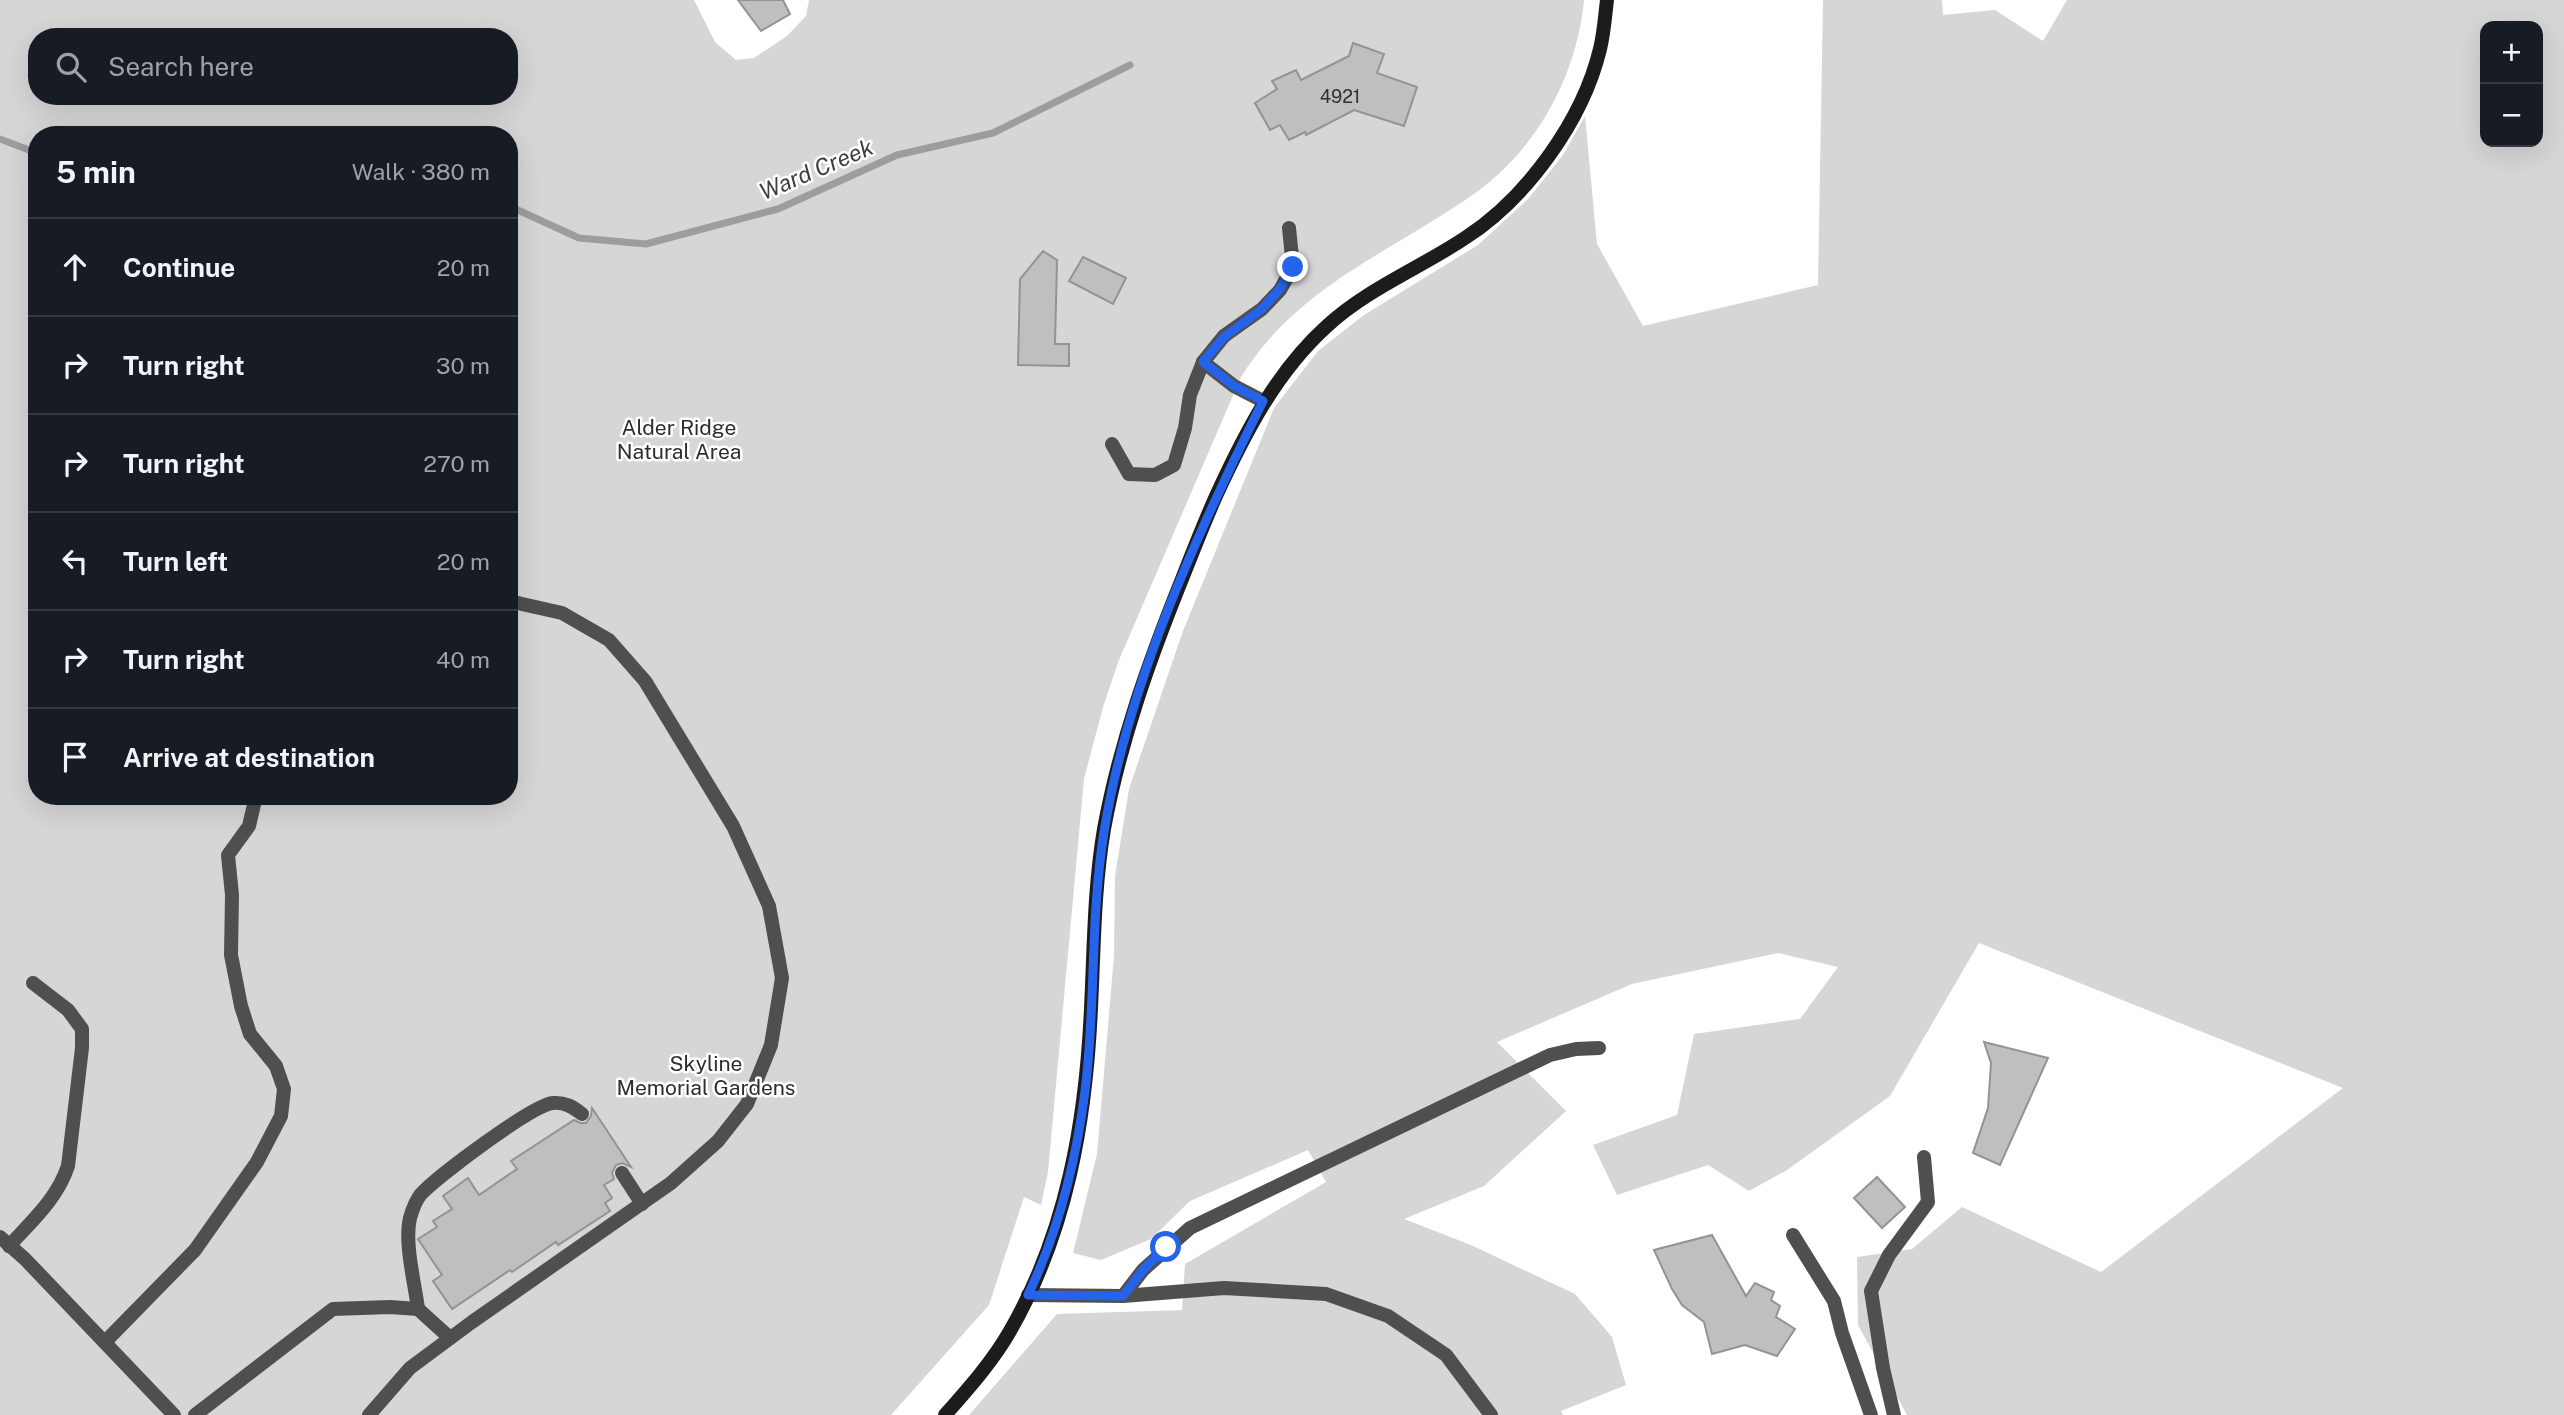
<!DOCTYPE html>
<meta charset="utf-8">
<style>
:root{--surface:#171b24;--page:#20242c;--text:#f1f3f6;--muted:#9ea1a6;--line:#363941}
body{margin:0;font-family:"Public Sans",sans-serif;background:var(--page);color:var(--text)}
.controls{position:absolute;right:21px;top:21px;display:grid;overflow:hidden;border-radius:14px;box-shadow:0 7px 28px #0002}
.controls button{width:63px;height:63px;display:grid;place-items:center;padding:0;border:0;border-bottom:2px solid var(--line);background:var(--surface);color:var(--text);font:35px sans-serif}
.stop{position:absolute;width:21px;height:21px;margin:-16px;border:5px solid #2563eb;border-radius:50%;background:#fff}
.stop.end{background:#2563eb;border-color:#fff;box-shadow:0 2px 7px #0008}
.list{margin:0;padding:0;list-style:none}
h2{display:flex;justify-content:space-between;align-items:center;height:91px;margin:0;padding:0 28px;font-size:30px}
h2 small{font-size:23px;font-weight:400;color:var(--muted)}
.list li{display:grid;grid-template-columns:46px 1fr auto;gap:21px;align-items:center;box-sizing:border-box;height:98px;padding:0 28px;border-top:2px solid var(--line)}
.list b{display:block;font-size:26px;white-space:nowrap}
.list em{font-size:23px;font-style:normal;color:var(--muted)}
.icon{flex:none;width:38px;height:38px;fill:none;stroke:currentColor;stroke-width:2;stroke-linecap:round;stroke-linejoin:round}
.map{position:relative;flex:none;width:2564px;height:1415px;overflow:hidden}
.search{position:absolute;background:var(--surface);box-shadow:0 7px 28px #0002;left:28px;top:28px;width:490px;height:77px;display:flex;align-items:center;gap:18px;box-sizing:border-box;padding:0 24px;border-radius:28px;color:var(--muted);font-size:26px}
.panel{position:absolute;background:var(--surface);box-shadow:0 7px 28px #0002;left:28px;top:126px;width:490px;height:679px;border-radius:28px}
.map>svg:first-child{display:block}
.green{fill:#d6d6d6;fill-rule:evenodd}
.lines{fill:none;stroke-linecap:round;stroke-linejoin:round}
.stream{stroke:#9d9d9d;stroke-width:7}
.building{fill:#bfbfbf;stroke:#939393;stroke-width:2}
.lane{stroke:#4f4f4f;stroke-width:14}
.street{stroke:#4f4f4f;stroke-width:14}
.secondary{stroke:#1c1c1c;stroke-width:14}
.route{stroke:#2563eb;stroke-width:9}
.labels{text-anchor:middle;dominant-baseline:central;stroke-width:5;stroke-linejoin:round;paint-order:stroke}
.number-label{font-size:18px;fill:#303030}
.park-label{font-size:21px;fill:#2d2d2d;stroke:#fff}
.water-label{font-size:23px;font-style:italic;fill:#3e3e3e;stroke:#fff}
</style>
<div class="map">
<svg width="2564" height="1415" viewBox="0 0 2564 1415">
<rect width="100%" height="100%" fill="#fff"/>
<!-- green -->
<g class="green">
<path d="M0,0h694l21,42 21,18 18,-2 33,-22 19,-20 3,-16h775c-7,74 -45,146 -106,191 -85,61 -179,93 -237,186l-122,283 -16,47 -19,72 -36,393 -7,33 -17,-8 -35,108 -98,110h-891zM37,37h472v59h-472zM37,135h472v661h-472z"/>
<path d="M1823,0h119l1,15 52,-5 48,31 24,-41h497v1415h-657l-49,-90 -1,-68 55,-8 50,-42 139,65 242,-184 -364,-145 -89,153 -103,74 -38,21 -41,-26 -91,30 -24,-50 84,-30 17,-81 106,-15 38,-52 -60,-14 -146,31 -135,58 69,69 -82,75 -80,33 67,26 104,49 37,43 14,48 -65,26 2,4h-594l88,-101 125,-4 3,-46 141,-82 -18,-32 -118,51 -39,38 -50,21 -28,-7 24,-99 17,-198 1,-80 14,-87 54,-158 91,-223 44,-57 46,-36 114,-70 50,-46 35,-44 22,-39 12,128 46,82 175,-41zM2485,26h53v116h-53z"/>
</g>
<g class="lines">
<!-- stream -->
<g class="stream">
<polyline points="0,139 37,153"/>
<polyline points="509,206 579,238 646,244 778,209 897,155 993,133 1130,65"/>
</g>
</g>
<!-- building -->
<g class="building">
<polygon points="738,0 783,0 790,14 761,31"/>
<polygon points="1353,43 1384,54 1377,73 1417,87 1404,126 1354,110 1306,135 1305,132 1289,140 1280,125 1270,130 1255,103 1277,89 1272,81 1296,70 1301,80 1349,56"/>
<polygon points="1043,251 1057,260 1055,344 1069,344 1069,366 1018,365 1020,279"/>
<polygon points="1083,257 1126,278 1113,304 1069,281"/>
<polygon points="1984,1042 2048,1058 2000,1165 1973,1153 1988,1108 1991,1063"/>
<polygon points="592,1108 631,1167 622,1163 616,1165 612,1173 614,1179 604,1185 612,1198 605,1203 610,1211 558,1245 556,1242 512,1272 510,1270 452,1309 433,1281 442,1275 418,1239 437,1227 433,1221 452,1209 443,1196 468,1178 479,1195 517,1169 511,1161 574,1120 580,1123 586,1123 591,1116"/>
<polygon points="1877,1177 1905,1207 1882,1228 1854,1198"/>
<polygon points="1712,1235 1746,1296 1755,1283 1774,1292 1771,1300 1780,1306 1776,1317 1795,1329 1777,1356 1745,1345 1712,1354 1704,1322 1682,1305 1672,1289 1654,1250"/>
</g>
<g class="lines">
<!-- lane -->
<g class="lane">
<polyline points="1203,362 1234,386 1263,401"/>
<polyline points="1112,444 1129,474 1155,475 1174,465 1185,428 1190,395 1203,362 1224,336 1262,309 1280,290 1293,267 1289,228"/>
<polyline points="622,1173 642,1204"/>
<polyline points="1793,1235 1834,1301 1842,1333 1871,1415"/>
<polyline points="0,1237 25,1259 174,1415"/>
<path d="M9,1246c23,-25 48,-47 59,-80l14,-118v-19l-14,-19 -35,-27"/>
<polyline points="1123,1296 1143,1270 1190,1228 1550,1055 1576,1049 1599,1048"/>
<path d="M418,1309c-3,-25 -14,-66 -8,-91 2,-7 6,-18 11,-24 17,-18 111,-89 132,-91 12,-1 20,4 29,11"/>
<polyline points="105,1342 195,1250 257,1162 281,1116 284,1089 276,1066 250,1034 241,1006 231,955 232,895 228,855 249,826 256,796"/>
<polyline points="195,1415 333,1309 390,1307 418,1309 450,1338"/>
<polyline points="369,1415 410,1368 472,1322 671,1183 718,1141 747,1104 771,1045 782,978 769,906 733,826 645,681 609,640 562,613 509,601"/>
<polyline points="1894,1415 1883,1368 1871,1291 1889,1255 1928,1202 1924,1157"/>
</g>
<!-- street -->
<polyline class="street" points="1028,1295 1123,1296 1224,1288 1326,1294 1388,1316 1446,1355 1491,1415"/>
<!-- secondary -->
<path class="secondary" d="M945,1415c23,-26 48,-54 65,-84 57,-99 76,-211 81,-323 3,-60 3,-120 13,-179 16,-87 45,-168 78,-250 11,-28 22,-56 34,-83 29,-63 60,-124 111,-170 40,-37 93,-58 138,-88 62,-40 118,-118 135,-189 4,-16 5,-33 7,-49"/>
</g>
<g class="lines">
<!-- route -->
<path class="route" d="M1166,1247l-23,23 -20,26 -95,-1c31,-65 48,-133 57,-204 11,-86 5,-173 19,-259 24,-149 92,-296 159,-431l-29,-15 -31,-24 21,-25 38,-28 17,-19 14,-23"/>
</g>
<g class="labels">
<!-- number labels -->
<g class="number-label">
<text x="1340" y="96">4921</text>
</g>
<!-- park labels -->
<g class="park-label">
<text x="679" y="427">Alder Ridge<tspan x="679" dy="24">Natural Area</tspan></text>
<text x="706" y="1063">Skyline<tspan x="706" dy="24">Memorial Gardens</tspan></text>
</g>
<!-- water labels -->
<g class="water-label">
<text transform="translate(816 169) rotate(-23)">Ward Creek</text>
</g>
</g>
</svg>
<div class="controls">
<button>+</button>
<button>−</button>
</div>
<div class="stop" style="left:1166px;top:1247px"></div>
<div class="stop end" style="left:1293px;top:267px"></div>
<div class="search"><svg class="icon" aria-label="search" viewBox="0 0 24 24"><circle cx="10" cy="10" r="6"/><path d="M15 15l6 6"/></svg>Search here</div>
<section class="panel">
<h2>5 min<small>Walk · 380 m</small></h2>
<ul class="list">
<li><svg class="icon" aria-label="ahead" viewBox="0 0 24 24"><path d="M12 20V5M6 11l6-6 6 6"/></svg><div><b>Continue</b></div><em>20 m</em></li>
<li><svg class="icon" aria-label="right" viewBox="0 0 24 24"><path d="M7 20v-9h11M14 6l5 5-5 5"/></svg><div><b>Turn right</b></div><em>30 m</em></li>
<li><svg class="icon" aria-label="right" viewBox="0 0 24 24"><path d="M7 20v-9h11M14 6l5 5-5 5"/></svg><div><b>Turn right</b></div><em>270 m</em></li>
<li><svg class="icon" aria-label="left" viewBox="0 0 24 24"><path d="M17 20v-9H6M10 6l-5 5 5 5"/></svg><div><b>Turn left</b></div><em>20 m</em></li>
<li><svg class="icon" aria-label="right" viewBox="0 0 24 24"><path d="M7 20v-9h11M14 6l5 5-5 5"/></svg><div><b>Turn right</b></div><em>40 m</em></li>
<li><svg class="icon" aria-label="arrive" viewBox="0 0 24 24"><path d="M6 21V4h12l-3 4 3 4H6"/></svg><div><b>Arrive at destination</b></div></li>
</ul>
</section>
</div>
